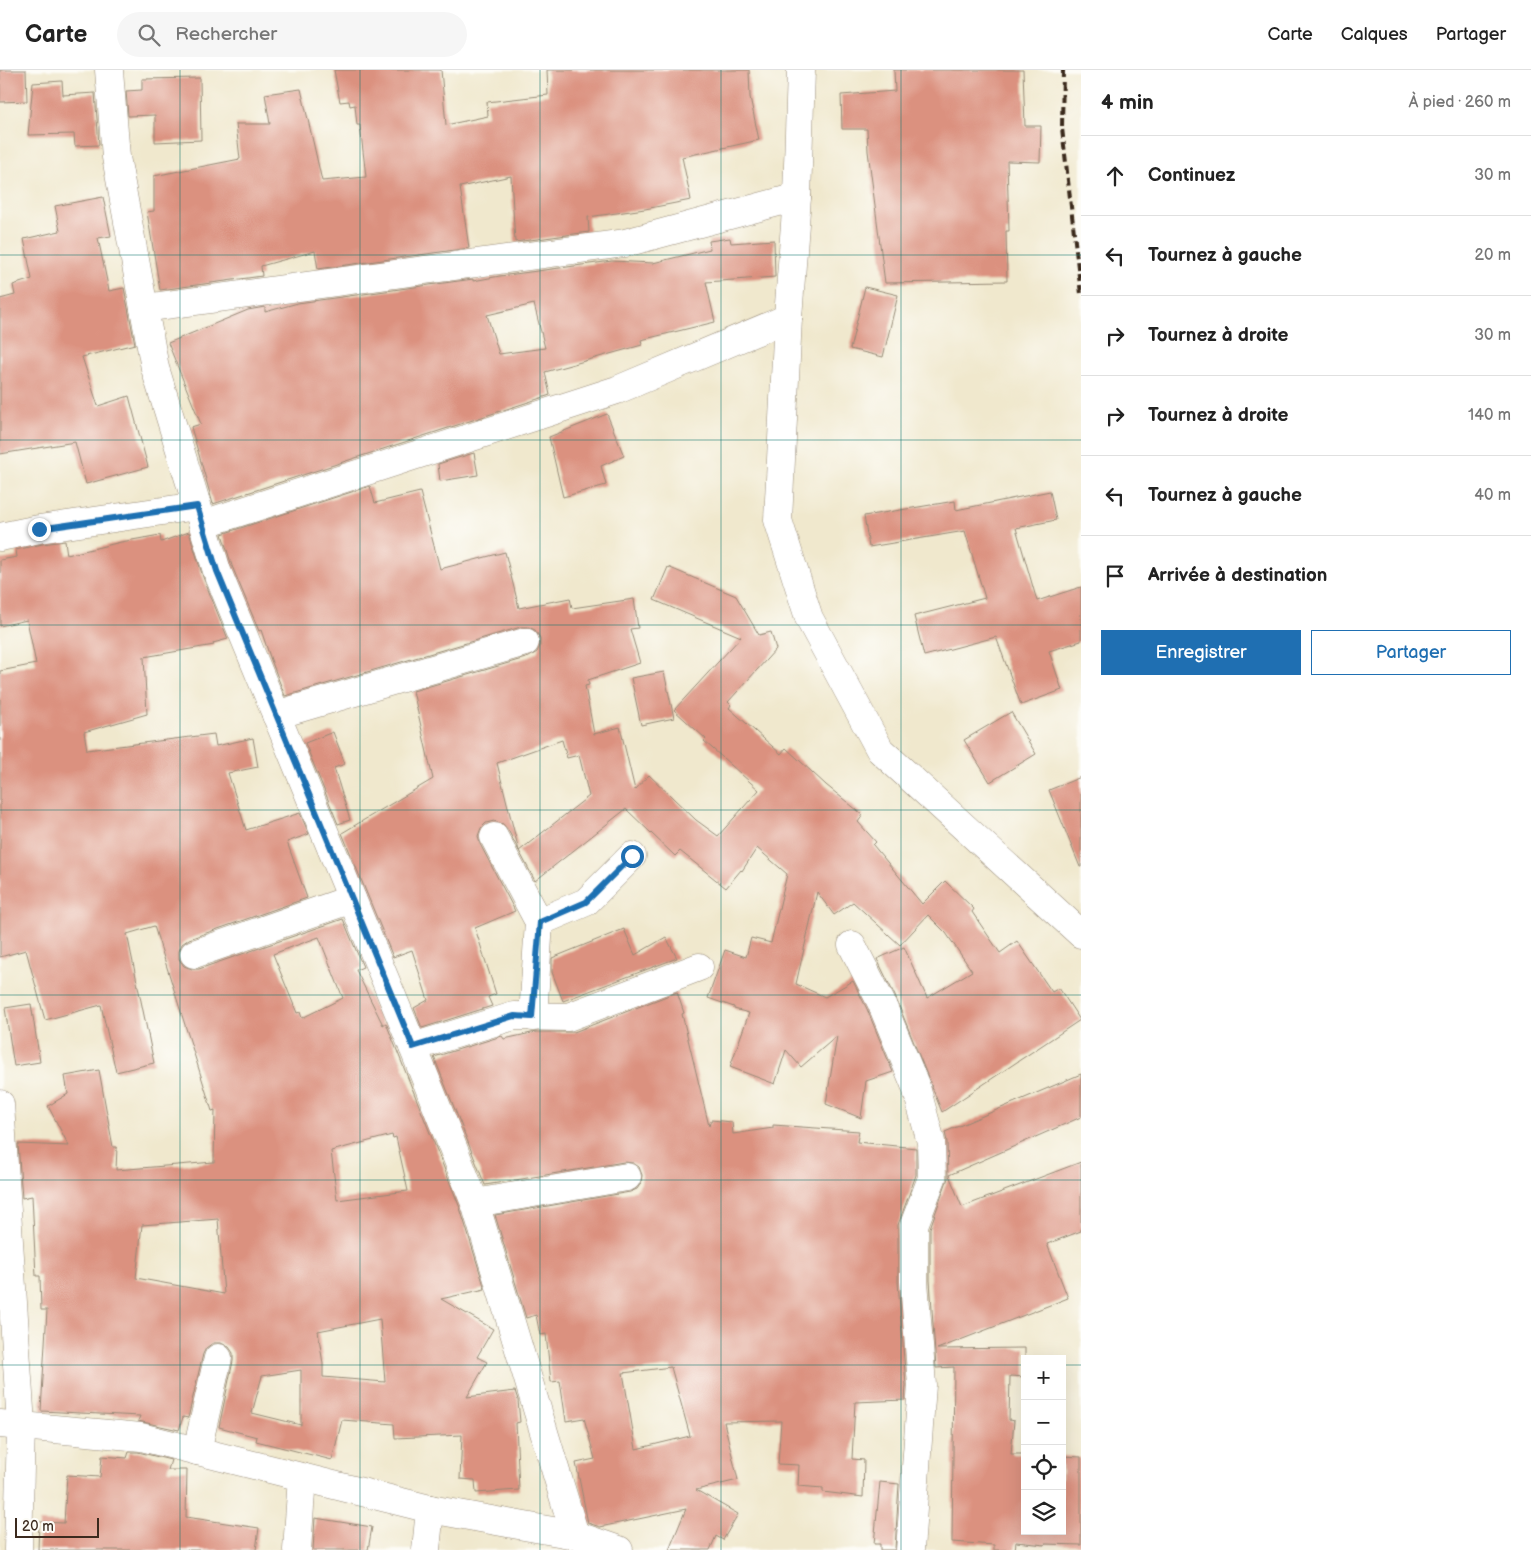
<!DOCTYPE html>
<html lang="fr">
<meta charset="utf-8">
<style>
:root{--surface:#fff;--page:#f6f6f6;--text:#222;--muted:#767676;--line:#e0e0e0;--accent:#1f6fb2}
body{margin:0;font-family:"Balsamiq Sans",sans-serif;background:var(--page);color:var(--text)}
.controls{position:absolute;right:15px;bottom:15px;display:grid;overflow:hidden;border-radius:0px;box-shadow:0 5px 20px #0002}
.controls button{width:45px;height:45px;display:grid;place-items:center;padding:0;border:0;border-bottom:1px solid var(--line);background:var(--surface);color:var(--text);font:25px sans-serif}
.scale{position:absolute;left:15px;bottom:12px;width:84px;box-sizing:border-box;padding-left:5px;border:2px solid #3b2a1e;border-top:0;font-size:14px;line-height:18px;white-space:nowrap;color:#3b2a1e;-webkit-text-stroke:4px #fdfcf7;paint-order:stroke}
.stop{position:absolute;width:15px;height:15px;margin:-11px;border:4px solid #1f6fb2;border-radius:50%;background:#fff}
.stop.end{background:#1f6fb2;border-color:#fff;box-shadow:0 1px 5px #0008}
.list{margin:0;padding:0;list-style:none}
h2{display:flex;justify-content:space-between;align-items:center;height:65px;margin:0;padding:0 20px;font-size:21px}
h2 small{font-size:16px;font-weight:400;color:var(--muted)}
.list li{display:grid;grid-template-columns:32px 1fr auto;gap:15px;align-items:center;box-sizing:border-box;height:80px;padding:0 20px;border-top:1px solid var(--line)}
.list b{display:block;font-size:19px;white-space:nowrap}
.list em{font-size:16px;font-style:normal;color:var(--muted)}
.actions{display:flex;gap:10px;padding:15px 20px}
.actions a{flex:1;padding:11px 0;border:1px solid var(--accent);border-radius:0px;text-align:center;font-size:18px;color:var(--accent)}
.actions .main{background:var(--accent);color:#fff}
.icon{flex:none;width:28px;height:28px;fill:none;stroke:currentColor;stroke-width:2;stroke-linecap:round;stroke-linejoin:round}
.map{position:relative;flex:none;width:1081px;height:1480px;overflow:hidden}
header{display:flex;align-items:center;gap:30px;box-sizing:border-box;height:70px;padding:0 25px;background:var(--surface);border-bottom:1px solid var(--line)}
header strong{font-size:24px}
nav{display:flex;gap:28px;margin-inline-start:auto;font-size:18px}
.search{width:350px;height:45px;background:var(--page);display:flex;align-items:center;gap:12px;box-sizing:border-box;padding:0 18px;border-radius:28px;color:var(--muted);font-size:19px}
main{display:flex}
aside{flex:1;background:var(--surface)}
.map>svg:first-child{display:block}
.building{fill:#db917f;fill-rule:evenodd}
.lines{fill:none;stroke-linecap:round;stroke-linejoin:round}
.minor-casing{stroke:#968976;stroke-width:29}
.minor{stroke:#fff;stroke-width:28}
.rail{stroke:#3b2a1e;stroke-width:4;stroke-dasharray:8 4;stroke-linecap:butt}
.route{stroke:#1f6fb2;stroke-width:6}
.grid{fill:none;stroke:#0f766e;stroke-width:1;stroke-opacity:0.55}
</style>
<header>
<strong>Carte</strong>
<div class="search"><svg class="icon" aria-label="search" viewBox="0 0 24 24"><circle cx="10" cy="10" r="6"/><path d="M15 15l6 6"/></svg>Rechercher</div>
<nav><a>Carte</a><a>Calques</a><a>Partager</a></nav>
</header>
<main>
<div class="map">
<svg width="1081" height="1480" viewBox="0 0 1081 1480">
<rect width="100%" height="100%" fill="#fdfcf7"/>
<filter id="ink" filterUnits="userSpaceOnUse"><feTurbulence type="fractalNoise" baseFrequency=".02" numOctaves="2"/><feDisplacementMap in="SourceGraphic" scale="10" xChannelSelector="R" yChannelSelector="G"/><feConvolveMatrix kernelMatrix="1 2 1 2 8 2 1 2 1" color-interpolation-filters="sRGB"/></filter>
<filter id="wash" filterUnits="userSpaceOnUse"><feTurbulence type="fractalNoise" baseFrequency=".0096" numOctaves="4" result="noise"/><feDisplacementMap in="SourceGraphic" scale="20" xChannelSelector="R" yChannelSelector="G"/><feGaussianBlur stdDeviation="1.12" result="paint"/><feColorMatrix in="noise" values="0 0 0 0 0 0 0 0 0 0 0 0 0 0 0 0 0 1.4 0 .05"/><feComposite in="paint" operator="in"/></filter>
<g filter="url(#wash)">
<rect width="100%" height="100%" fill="#f0e8cd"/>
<g id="blocks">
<!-- building -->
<g class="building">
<polygon points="0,0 26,0 27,31 0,32"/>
<polygon points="334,0 441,0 446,55 488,46 487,32 548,25 547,0 749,0 750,27 759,70 682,87 691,130 645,139 588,147 589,162 515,172 511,106 460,117 469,178 318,199 315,181 261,196 262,206 160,220 147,142 154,141 154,106 240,89 236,54 270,54 265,24 301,19 322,111 366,107 360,55 357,55 355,35 350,36 349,31 340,32"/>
<polygon points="894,0 1023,0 1025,56 1041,56 1040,92 1007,91 1009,161 1006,161 1007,211 885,213 868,81 867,59 842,59 841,25 895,21"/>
<polygon points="200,8 201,70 155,72 155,45 128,46 126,21 142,20 142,9"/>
<polygon points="62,11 63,25 95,23 99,75 75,76 74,64 28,65 33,13"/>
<polygon points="103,127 111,166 98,168 109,221 124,218 135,274 82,287 98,336 129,326 148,397 86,414 75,372 0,384 0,229 15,225 13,215 32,209 24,169 60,161 55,136"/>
<path d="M730,168l1,5 43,-3 1,37 -69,5 9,40 -74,18 1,5 -97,27 5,23 -337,109 -22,-77 10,-3 -33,-81 80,-33 17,-3v5l33,-9 175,-24v2l27,-5 112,-15 41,2 57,-14 -1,-8zM534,234l11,44 -46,6 -12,-39z"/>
<polygon points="865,217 898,225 883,287 850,279"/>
<polygon points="607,344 624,386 601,396 606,415 563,427 549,367"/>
<polygon points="474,383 478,405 440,411 438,394"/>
<path d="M370,416l5,17 45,-11 20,77 65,-17 14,56 51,-10 2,10 62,-9 4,29 -8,1 10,34 -52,17 1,5 -4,1 9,48 26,-7 15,63 14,-15 47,45 22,16 41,-46 -55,-49 2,-2 -32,-29 67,-73 -87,-37 14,-33 68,29 23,39 12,-3 5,17 -48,53 3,3 -2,3 52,46 5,-6 40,37 37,30 -5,7 18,20 -3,3 49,59 23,-23 29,28 -2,3 28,41 17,-12 35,51 7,-4 21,32 -138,92 -47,-116 -18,-37 27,-12 23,51 45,-27 -26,-38 -18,-18 -28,30 -47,-43 -19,13 -17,-23 -21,92 29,13 28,-16 14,28 26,63 -27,9 -5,37 -35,-14 11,-68 -36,31 -15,-17 -11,34 -45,-17 19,-54 -15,-4v-2l-26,-9 17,-48 21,7 5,-19 20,5 16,-69 -30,-26 -15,23 -1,-1 -15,18 -46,-37 -5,5 -49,-47 -91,72 -27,-51 -5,-6 -9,-3 -8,2 -5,5 -3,8 2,8 35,67 -40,17 21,66 -8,3 4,9 -70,22 -8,-20 14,-8 -16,-50 -19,7 -51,-124 91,-54 -20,-88 116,-34 8,-5 3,-6v-8l-5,-8 -7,-3h-7l-236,69 -14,-36 -10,-30 -2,1 -27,-65 -10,-32zM562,670l5,18 12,-3 10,41 -70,55 -22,-88z"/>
<polygon points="1050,421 1056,450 1016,458 1037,531 1081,517 1081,571 1049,581 1062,620 1021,635 996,567 924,586 914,546 985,528 965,461 869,477 864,446 955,431 956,440"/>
<path d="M189,462l14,45 25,62 -15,4 1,2 -70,12 3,57 -63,18 3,18 127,-16 2,12 37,-8 5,29 -30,6 18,57 54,-17 9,21 -22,8 20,56 -118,41 -7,5 -3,7v8l5,7 8,3h7l144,-50 20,48 -7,3 27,55 3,-2 74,185 25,81 -44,10 52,30 -16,28 10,5 -20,35 48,-6 3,9 2,22 -4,1 3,67 -43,3 -1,-13 -15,-1 2,-44 -67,3 -1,-14 -52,-4 -10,40 -76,-19 1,-4 -38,-10 14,-66v-8l-4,-6 -8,-4h-8l-7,5 -3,6 -15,64 -5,-1 -4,13 -41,-9 2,-5 -99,-5 6,-101h-6l-1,-34h-4l-4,-80 -10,2 -4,-54 51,2 -21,-40 20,-12 -3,-18 34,-6 14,77h4l-1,23 98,-8 1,-52 -3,1 -58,-185 -27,8 27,129 -38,9 -15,-67 -56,15 -19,-70 -26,7v-286l36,-7 -9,-44 -27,6v-66l17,-3 -1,-7 26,-6 23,-3 2,14 54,-13 39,-7 1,7zM319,867l24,61 -41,20 -2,-6 -3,1 -24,-59zM392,1065l1,3 3,-1 12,54 -71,9 -6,-49zM218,1149l6,75 -88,-16 6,-53zM380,1249l5,63 -62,-5v-13l-5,-33zM301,1300v55l-49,-12 10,-37z"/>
<polygon points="664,602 674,648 641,655 631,608"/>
<polygon points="1011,642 1036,684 990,712 964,670"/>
<polygon points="333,662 345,694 334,698 350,750 338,754 305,673"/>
<polygon points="1081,707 1081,797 1080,797 1049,720"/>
<polygon points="624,859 635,885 666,867 677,888 563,931 552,902 552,888"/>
<path d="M677,922l7,21 -2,1 27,112 2,-6 21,2 1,12 40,-6v-3l86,6 -2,11 59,6v27l-18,50v57l8,103 -1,15 -50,2 -3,57 12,1 -1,37 -40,-5v-4l-25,-2 1,-21 -21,-1 3,-43 -57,1 14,58 -42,10 42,24 -15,26 -7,-4 -6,14h-41l17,-41 -86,18 -12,-4 -12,-60 19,-4 -11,-41 -18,3 -6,-40 -9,1 -5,-48 -6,1 -4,-20 -10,3 -31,-103 135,-23 7,-3 4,-6 1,-8 -3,-8 -6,-4 -9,-1 -139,23 -51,-128 68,-21 2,3 32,-7h38zM671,1297l19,69 -54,13 -13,-76z"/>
<polygon points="31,934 40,992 14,996 5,938"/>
<polygon points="1081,1004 1081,1047 949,1105 962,1137 1081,1092 1081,1161 1047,1174 1068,1228 937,1279 1025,1278 1025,1307 1010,1306 1009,1350 1014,1351 1011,1384 1025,1384 1025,1461 1062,1461 1062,1386 1081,1387 1081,1475 1045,1474 1045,1475 1016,1472 1015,1480 994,1480 994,1475 952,1472 954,1297 936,1298 930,1210 930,1158 948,1108 947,1072 945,1062"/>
<polygon points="129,1382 138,1382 171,1390 168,1400 187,1400 186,1447 259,1458 256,1480 38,1480 39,1452 64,1453 67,1405 100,1407 102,1386 127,1388"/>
<polygon points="880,1412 899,1414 895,1480 880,1480 880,1474 874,1474"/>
<polygon points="315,1448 372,1457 368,1480 313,1480"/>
</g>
</g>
</g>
<g filter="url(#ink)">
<use href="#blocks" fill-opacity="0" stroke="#968976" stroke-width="1"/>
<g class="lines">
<!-- minor casing -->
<g class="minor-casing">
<g id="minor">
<polyline points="109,0 116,87 155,298 217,501 413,977 475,1133 575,1465"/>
<polyline points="801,0 797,127 788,248 778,450 809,548 880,680 1081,864"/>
<polyline points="144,238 625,173 797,127"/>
<polyline points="203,454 617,320 788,248"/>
<polyline points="0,467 39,459 197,436"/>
<polyline points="276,645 525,572"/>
<polyline points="494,767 539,852 533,947"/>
<polyline points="539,852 586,832 632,786"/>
<polyline points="852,875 881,932 916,1017 931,1072 932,1108 914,1155 914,1211 922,1315 910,1480"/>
<polyline points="194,884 352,829"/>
<polyline points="413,977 514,946 568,947 699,897"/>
<polyline points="0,1034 21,1355 18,1480"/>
<polyline points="475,1133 627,1107"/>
<polyline points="0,1354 141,1367 430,1439 575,1465 619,1480"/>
<polyline points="197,1381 218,1288"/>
<polyline points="297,1480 302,1407"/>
<polyline points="426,1480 430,1439"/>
</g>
</g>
<!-- minor -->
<use href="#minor" class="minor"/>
<!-- rail -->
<polyline class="rail" points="1063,0 1062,58 1081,224"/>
</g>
</g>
<g class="lines" filter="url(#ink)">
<!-- route -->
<polyline class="route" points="39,459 197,436 217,501 413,977 514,946 532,947 540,852 586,832 632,786"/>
</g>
<!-- grid -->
<path class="grid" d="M180,0v1480M360,0v1480M540,0v1480M721,0v1480M901,0v1480M0,185h1081M0,370h1081M0,555h1081M0,740h1081M0,925h1081M0,1110h1081M0,1295h1025M1062,1295h19"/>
</svg>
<div class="controls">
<button>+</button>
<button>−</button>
<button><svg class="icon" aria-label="locate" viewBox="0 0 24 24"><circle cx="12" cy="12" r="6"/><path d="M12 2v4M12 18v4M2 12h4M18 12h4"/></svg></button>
<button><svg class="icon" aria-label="layers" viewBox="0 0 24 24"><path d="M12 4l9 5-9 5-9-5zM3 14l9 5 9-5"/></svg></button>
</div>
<div class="scale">20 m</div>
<div class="stop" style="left:632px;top:786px"></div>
<div class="stop end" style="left:39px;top:459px"></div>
</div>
<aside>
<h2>4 min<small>À pied · 260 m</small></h2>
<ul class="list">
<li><svg class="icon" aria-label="ahead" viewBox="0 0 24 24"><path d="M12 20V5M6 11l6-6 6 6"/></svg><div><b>Continuez</b></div><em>30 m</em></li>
<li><svg class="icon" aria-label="left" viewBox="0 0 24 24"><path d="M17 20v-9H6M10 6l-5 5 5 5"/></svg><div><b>Tournez à gauche</b></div><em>20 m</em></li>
<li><svg class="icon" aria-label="right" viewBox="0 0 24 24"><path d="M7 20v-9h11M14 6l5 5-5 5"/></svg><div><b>Tournez à droite</b></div><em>30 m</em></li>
<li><svg class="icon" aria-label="right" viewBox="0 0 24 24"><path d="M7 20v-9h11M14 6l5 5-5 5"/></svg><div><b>Tournez à droite</b></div><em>140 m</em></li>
<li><svg class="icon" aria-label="left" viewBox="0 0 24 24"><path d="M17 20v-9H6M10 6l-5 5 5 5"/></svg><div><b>Tournez à gauche</b></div><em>40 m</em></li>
<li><svg class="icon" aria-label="arrive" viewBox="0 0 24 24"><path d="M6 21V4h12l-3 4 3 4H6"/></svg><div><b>Arrivée à destination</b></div></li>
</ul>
<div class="actions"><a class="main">Enregistrer</a><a>Partager</a></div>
</aside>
</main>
